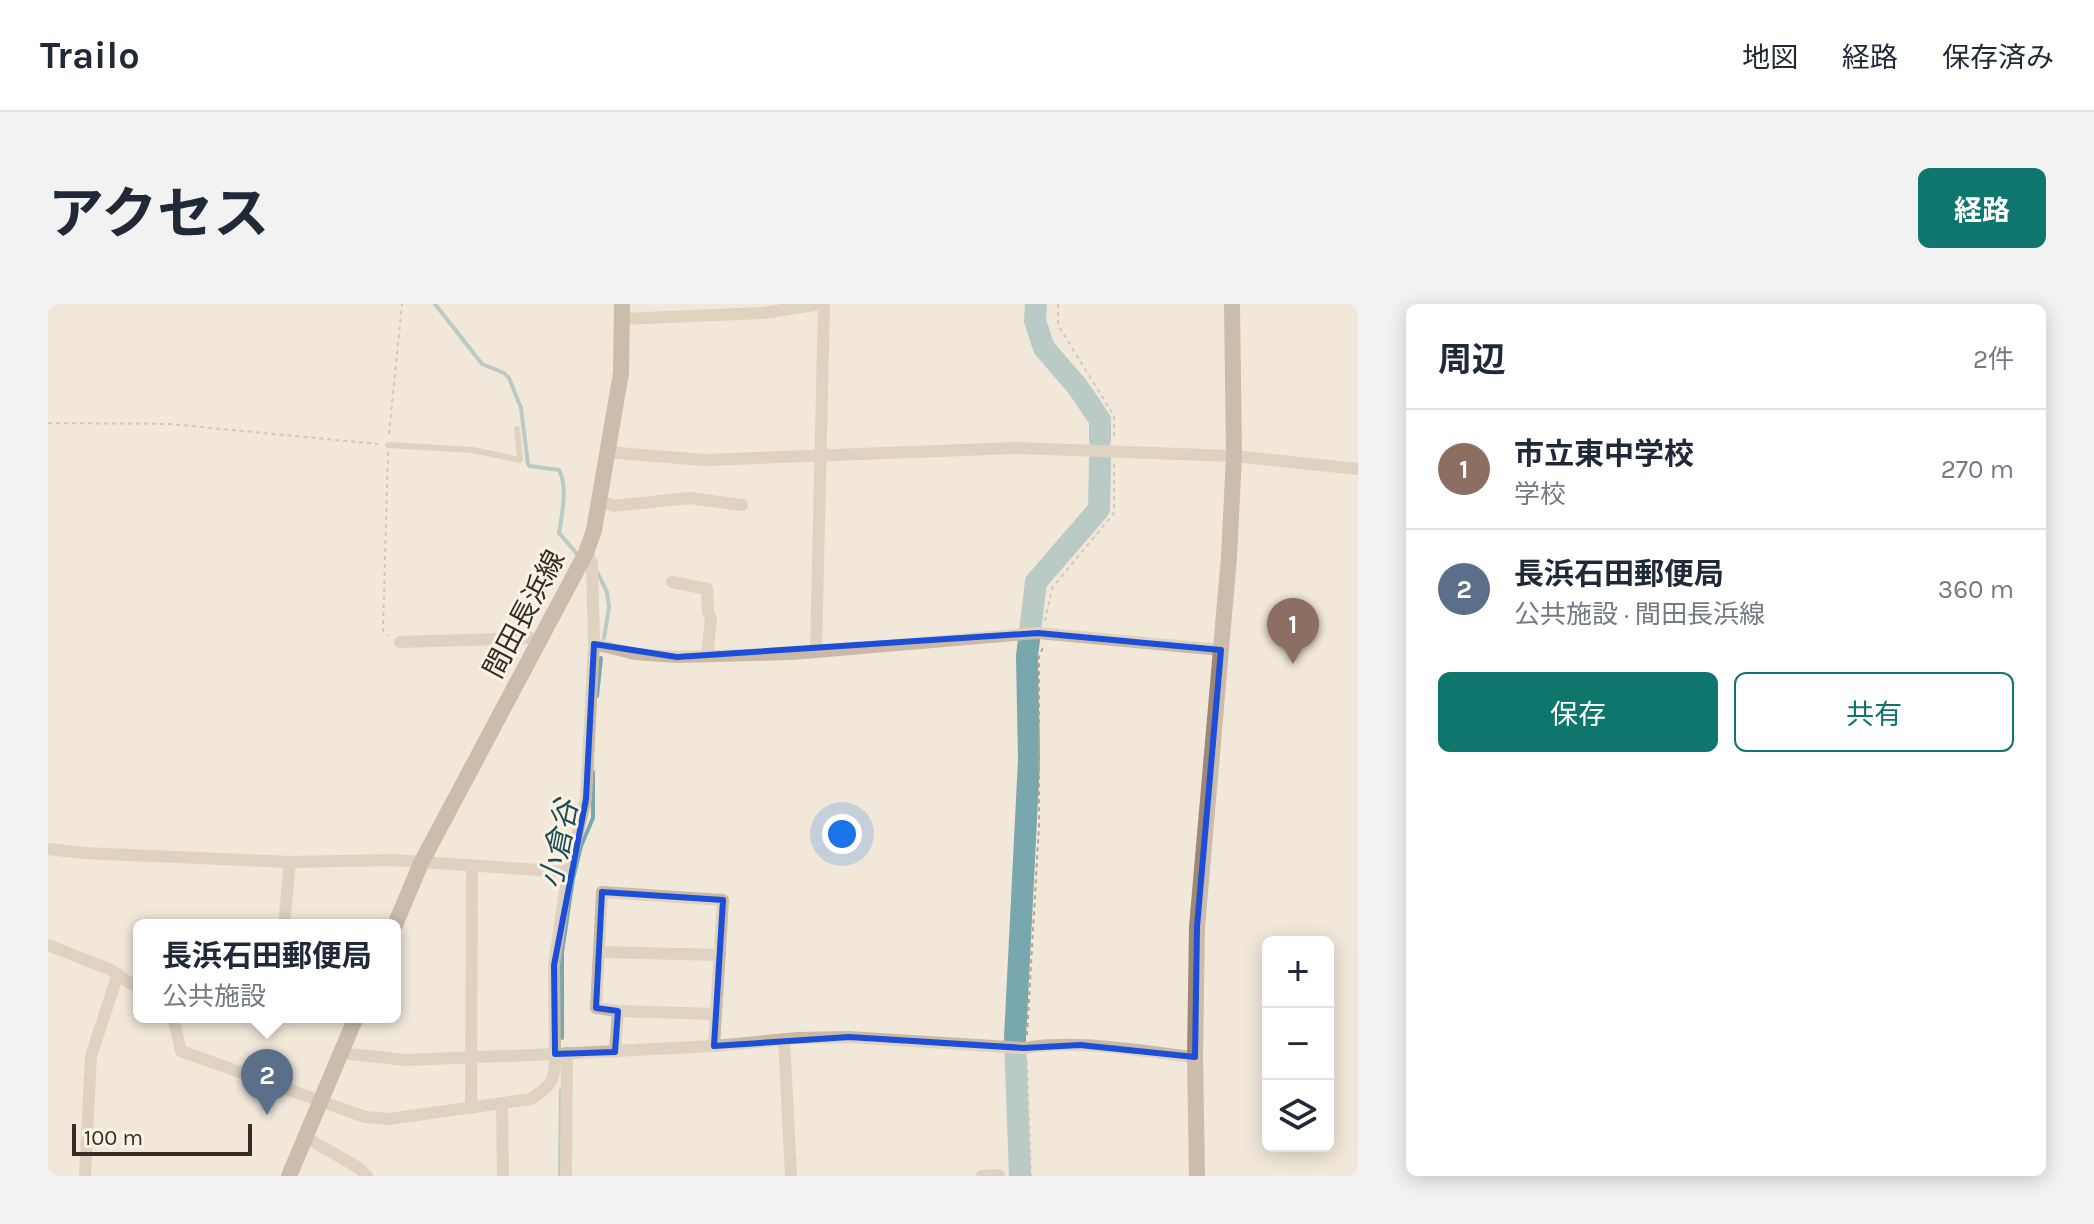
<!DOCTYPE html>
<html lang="ja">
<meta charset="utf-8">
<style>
:root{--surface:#fff;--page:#f2f2f3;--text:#1f2937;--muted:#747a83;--line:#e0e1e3;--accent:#0f766e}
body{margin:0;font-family:Karla,"Noto Sans JP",sans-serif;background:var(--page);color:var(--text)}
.controls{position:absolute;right:24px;bottom:24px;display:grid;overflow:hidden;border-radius:12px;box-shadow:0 4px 20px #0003}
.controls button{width:72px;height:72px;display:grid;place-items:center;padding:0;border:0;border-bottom:2px solid var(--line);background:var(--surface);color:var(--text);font:40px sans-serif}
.scale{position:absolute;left:24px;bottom:20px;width:180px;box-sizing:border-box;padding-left:8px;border:4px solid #352c26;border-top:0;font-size:22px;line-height:28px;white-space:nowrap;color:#352c26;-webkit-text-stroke:6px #f9f2e5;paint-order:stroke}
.you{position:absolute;left:794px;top:530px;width:28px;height:28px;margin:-20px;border:6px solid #fff;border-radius:50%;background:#1a73e8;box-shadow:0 0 0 12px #1a73e833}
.badge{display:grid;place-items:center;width:52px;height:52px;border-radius:50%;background:var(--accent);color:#fff;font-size:26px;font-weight:700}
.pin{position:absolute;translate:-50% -66px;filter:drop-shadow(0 2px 4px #0008)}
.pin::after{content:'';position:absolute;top:42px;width:28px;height:24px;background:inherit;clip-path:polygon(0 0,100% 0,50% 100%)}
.popup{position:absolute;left:85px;top:615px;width:268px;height:104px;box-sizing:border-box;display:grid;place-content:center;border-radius:12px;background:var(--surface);filter:drop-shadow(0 2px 6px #0005);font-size:26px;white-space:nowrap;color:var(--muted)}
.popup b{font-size:30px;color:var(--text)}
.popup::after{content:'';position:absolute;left:50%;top:100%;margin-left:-16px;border:16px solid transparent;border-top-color:var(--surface)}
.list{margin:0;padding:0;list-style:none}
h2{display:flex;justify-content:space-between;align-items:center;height:104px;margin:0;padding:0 32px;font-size:34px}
h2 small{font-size:26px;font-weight:400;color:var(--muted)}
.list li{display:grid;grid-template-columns:52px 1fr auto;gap:24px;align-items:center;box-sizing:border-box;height:120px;padding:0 32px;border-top:2px solid var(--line)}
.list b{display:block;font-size:30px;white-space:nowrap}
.list p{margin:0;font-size:26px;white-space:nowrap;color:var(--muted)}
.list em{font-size:26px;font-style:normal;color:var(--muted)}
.actions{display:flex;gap:16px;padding:24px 32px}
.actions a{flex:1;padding:18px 0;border:2px solid var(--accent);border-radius:12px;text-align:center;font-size:28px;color:var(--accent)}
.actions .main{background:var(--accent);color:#fff}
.icon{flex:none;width:44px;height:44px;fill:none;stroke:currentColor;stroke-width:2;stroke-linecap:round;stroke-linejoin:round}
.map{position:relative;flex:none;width:1310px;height:872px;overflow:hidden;border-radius:12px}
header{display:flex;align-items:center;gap:48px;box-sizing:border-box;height:112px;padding:0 40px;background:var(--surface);border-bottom:2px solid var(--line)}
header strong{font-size:38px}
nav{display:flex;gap:44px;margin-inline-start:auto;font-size:28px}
.intro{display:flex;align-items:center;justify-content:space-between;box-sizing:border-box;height:192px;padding:0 48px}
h1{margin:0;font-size:56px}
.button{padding:20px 36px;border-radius:12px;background:var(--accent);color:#fff;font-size:28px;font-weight:700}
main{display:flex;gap:48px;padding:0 48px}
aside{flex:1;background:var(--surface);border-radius:12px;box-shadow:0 4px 20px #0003}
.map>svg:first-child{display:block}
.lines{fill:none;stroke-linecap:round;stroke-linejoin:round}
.stream{stroke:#78a7ae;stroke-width:4}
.river{stroke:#78a7ae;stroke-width:22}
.path{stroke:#b5a38f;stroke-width:2;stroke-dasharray:4 4;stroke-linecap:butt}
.lane{stroke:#c9b9a5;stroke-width:6}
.street{stroke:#c9b9a5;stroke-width:12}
.secondary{stroke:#9d8776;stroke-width:16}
.marked{fill:none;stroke:#1d4ed8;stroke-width:6;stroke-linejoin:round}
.labels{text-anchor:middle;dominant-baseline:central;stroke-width:6;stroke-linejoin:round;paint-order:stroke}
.street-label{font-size:28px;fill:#352c26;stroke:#f9f2e5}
.water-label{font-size:30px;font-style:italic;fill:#1c4d56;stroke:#f9f2e5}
</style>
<header>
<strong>Trailo</strong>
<nav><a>地図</a><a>経路</a><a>保存済み</a></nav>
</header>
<div class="intro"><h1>アクセス</h1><a class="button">経路</a></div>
<main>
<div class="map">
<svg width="1310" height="872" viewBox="0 0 1310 872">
<rect width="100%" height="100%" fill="#f1e8d9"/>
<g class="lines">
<!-- stream -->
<g class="stream">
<path d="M387,0l47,60 22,9 5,5 12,30 7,56 2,2 29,4c9,17 3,44 0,63l18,21"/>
<polyline points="549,268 559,288 561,303 556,334"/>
<polyline points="549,392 553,354"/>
<polyline points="514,734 514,648 525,575 533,542 545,514 545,468"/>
<polyline points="512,872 513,786"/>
</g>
<!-- river -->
<g class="river">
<polyline points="988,0 987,17 996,44 1029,82 1052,116 1052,136"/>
<polyline points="972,872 967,734 981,456 979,352 988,278 1051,205 1052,156"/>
</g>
<!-- path -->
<g class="path">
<polyline points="1010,0 1010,21 1066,112 1066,136"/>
<polyline points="0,119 122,120 330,140"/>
<polyline points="341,130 354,0"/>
<polyline points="340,148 335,326 340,332"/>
<polyline points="997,317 1004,284 1066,209 1066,158"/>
<polyline points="979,731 991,521 991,353 995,343"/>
<polyline points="979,757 983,872"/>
</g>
<!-- lane -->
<polyline class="lane" points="340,141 425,146 472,156 469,125"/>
<!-- street -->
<g class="street">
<polyline points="574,15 715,9 773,0"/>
<polyline points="558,148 656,156 968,144 1186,152 1310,165"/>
<polyline points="551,196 565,202 641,194 694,201"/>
<polyline points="624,278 659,285 660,308 663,315 659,352"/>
<polyline points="352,338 483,334 491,337"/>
<polyline points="546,340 587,350 629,353 744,350 990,329 1173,346"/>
<polyline points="768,348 776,0"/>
<polyline points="0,545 35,549 242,558 344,556 520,568"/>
<polyline points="236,621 242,558"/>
<polyline points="0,641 61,665 91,685"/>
<polyline points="551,648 672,651"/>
<path d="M125,713l8,34 184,66 24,2 142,-20c22,-15 24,-18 24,-45l159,-8 83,-8 52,-1 175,11c56,-9 115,3 171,9"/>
<polyline points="736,735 743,872"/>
<polyline points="666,742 675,596 554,588 548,704 570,707 668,710"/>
<polyline points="567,748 570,707"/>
<polyline points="292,749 358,756 507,750 506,661 520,568 538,495 546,340 544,259 538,249"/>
<polyline points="454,799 455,872"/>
<polyline points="423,804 424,562"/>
<polyline points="257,833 311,864 319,872"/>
<polyline points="37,872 43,752 70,670"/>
<polyline points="518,872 519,749"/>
<polyline points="934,872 951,871"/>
</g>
<!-- secondary -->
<g class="secondary">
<polyline points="347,621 373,559 538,249 546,226 573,69 574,0"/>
<polyline points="241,872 308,713"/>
<polyline points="1149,872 1147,753 1149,623 1181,253 1186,152 1184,0"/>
</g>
</g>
<!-- marked area -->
<path d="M0 0H1310V872H0ZM990,329l183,17 -24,277 -2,130 -115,-12 -56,3 -175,-11 -135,9 9,-146 -121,-8 -6,116 22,3 -3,41 -60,2 -1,-89 32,-166 8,-155 83,13z" fill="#f1e8d9" fill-opacity=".55" fill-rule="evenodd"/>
<path class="marked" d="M990,329l183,17 -24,277 -2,130 -115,-12 -56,3 -175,-11 -135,9 9,-146 -121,-8 -6,116 22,3 -3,41 -60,2 -1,-89 32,-166 8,-155 83,13z"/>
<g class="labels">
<!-- street labels -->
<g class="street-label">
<text transform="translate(476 310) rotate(-62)">間田長浜線</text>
</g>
<!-- water labels -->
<g class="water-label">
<text transform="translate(511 540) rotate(-79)">小倉谷</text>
</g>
</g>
</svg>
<div class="controls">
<button>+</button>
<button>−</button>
<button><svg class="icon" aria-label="layers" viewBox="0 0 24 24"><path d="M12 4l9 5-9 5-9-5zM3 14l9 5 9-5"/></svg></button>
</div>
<div class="scale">100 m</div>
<div class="you"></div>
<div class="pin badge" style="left:1245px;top:360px;background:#8d6e63">1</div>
<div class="pin badge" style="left:219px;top:811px;background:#5c6f8a">2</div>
<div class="popup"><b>長浜石田郵便局</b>公共施設</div>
</div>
<aside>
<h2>周辺<small>2件</small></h2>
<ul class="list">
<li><span class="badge" style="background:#8d6e63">1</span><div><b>市立東中学校</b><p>学校</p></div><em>270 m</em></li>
<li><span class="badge" style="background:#5c6f8a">2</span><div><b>長浜石田郵便局</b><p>公共施設 · 間田長浜線</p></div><em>360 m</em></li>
</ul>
<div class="actions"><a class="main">保存</a><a>共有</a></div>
</aside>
</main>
